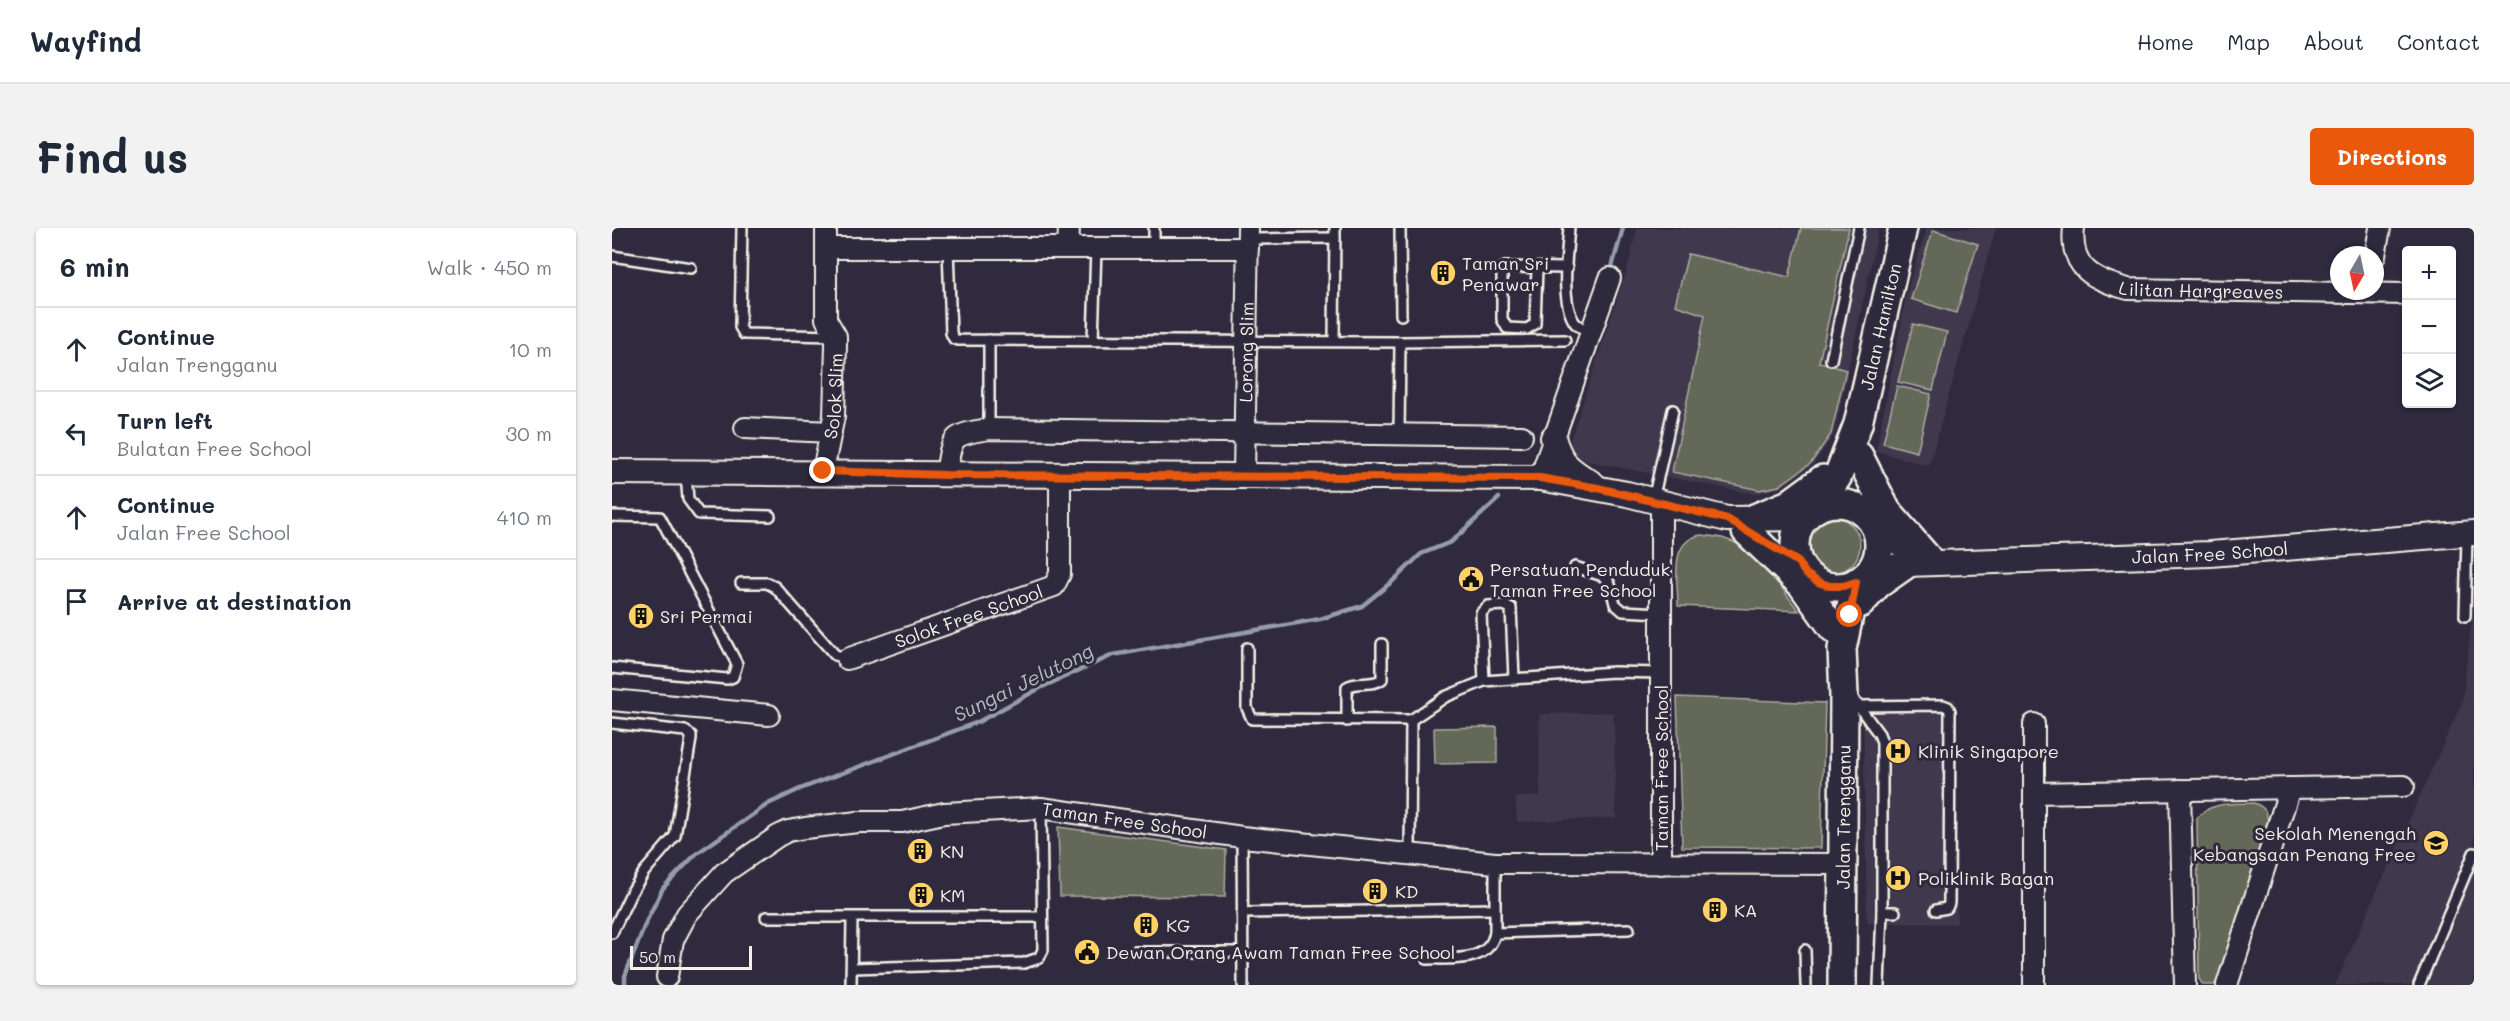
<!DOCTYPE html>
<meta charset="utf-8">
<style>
:root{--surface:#fff;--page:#f2f2f3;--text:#1f2937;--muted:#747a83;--line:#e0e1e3;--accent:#ea580c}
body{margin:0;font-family:Mali,sans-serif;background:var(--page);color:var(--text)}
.controls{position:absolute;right:18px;top:18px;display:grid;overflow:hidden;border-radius:6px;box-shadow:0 2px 4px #0004}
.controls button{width:54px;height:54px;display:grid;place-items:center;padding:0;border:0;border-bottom:2px solid var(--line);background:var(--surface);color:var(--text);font:30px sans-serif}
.compass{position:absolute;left:1718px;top:18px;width:54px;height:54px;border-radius:50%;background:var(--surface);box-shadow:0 2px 4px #0004;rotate:189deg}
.scale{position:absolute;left:18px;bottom:15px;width:122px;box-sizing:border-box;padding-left:6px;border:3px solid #f4f1e8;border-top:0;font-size:16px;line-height:21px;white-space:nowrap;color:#f4f1e8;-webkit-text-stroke:4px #2f2a3d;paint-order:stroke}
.stop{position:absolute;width:18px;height:18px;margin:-14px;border:4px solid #ea580c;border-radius:50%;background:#fff}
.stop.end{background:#ea580c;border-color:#fff;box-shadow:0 2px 6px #0008}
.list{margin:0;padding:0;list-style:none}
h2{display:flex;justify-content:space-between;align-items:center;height:78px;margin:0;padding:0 24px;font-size:26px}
h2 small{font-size:20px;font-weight:400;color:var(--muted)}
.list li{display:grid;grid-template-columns:39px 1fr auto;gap:18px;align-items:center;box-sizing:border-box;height:84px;padding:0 24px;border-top:2px solid var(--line)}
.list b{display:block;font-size:22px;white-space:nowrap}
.list p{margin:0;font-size:20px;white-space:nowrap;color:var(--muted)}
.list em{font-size:20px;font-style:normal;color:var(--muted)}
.icon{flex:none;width:33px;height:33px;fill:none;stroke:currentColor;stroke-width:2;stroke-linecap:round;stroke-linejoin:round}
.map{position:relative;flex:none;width:1862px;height:757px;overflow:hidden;border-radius:6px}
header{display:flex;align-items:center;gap:36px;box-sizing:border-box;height:84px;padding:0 30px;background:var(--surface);border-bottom:2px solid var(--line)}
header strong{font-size:28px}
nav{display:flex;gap:33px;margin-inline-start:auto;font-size:21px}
.intro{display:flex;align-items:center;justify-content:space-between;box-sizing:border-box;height:144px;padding:0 36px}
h1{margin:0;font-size:42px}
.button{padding:15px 27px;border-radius:6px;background:var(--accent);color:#fff;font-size:21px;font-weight:700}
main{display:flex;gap:36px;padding:0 36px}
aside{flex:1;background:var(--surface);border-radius:6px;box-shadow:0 2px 4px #0004}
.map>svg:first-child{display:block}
.built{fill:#3f384e}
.green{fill:#646758;stroke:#acaca0;stroke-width:1.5}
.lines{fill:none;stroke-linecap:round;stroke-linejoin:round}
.stream{stroke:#959da9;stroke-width:4.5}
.service-casing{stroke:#f4f1e8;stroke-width:14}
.minor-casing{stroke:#f4f1e8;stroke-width:24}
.tertiary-casing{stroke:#f4f1e8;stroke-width:28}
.secondary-casing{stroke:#f4f1e8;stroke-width:32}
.service{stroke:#2f2a3d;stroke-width:9}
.minor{stroke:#2f2a3d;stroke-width:20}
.tertiary{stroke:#2f2a3d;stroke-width:24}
.secondary{stroke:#2f2a3d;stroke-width:27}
.route{stroke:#ea580c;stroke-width:8}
.labels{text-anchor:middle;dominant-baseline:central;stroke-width:6;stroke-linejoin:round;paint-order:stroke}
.poi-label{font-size:18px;fill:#f4f1e8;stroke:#2f2a3d;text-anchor:start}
.street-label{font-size:18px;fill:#f4f1e8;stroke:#2f2a3d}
.water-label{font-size:20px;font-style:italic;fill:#b4b9be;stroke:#2f2a3d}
</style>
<header>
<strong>Wayfind</strong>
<nav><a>Home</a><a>Map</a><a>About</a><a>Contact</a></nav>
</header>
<div class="intro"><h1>Find us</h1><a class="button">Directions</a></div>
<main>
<aside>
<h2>6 min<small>Walk · 450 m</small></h2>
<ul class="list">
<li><svg class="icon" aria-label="ahead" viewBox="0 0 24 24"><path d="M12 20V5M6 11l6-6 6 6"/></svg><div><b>Continue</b><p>Jalan Trengganu</p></div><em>10 m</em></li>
<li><svg class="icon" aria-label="left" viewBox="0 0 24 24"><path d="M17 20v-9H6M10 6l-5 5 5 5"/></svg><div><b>Turn left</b><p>Bulatan Free School</p></div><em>30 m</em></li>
<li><svg class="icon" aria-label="ahead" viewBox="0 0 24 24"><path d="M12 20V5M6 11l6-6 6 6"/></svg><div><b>Continue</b><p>Jalan Free School</p></div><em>410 m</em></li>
<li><svg class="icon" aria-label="arrive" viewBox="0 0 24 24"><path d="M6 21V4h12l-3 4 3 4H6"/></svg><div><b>Arrive at destination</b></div></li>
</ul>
</aside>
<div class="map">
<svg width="1862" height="757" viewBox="0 0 1862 757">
<rect width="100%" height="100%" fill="#2f2a3d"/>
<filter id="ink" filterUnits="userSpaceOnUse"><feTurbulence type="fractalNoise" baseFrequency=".0167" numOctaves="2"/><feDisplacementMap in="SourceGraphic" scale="12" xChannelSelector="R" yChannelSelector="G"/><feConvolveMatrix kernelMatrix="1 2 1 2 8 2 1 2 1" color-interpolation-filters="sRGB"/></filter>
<g filter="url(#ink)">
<!-- built -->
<g class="built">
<polygon points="1025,0 1267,0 1222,207 1200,237 1168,260 1142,266 959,230 955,222 1017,35"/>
<polygon points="1315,0 1384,0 1317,238 1264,223 1296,59"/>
<polygon points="1862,374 1862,757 1723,757 1850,474"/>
<polygon points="1344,471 1345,696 1255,695 1251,473"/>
<polygon points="1002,484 1004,590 905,594 903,569 928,568 927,486"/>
</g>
<!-- green -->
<g class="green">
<polygon points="1189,0 1237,0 1207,134 1234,142 1219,206 1199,235 1167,258 1148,262 1060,244 1093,87 1063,77 1076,26 1177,49"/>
<polygon points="1321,2 1366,16 1344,85 1299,71"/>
<polygon points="1301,96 1335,104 1321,162 1286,154"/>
<polygon points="1285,158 1319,166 1305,224 1271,215"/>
<circle cx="1220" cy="317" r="28"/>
<path d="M1089,307c8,1 17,1 24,4 33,9 54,47 74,72l-121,-5c0,-26 -10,-65 23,-71z"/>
<polygon points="1065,469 1213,475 1209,620 1070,619"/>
<polygon points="885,499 885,535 823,536 822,500"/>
<path d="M1642,575c11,4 13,9 14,20l-50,157 -4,5h-11l-4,-6 -2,-161c13,-17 38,-14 57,-15z"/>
<polygon points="446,599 614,622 613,669 448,668"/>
</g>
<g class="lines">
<!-- stream -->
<g class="stream">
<polyline points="1000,39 1011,0"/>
<polyline points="13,757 13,748 34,694 51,660 84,626 156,576 188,561 366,494 428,460 501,427 708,391 750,378 782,352 809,326 839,314 887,270"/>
</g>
<!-- service casing -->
<g class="service-casing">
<g id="service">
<polyline points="130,0 128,99 132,106 224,108"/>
<polyline points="788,0 789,87"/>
<path d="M957,0c-2,25 -9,74 6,95 4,4 11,7 16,10"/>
<polyline points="636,11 723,10"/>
<polyline points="336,20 339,105 342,111 346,112 788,114 953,112"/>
<polyline points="542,20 542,0"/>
<polyline points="0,28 79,40"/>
<polyline points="925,40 923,96 915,101 895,100 890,91 890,41 893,39 955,40"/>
<polyline points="377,112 377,201"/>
<polyline points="481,112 484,20"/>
<polyline points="722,113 723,0"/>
<polyline points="1219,132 1247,0"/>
<polyline points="787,207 788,114"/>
<polyline points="74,246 76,271 87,286 158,288"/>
<polyline points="1041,272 1061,182"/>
<polyline points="0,288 48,289 125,436 121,449 115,451 0,440"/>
<polyline points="963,339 991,348 998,356 1003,376 1011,383 1049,385"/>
<polyline points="129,355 155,355 163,359 223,427 235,431"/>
<polyline points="1853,388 1855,307"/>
<polyline points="635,420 635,480 640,491 799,492"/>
<polyline points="872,453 869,385 876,378 892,377 899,380 902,450"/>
<polyline points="1239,468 1267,506 1270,514 1270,684 1267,757"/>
<polyline points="1247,478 1331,477 1336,479 1338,483 1337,675 1335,680 1324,682"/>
<polyline points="799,492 833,469 872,453 1002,444 1048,445"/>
<path d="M735,493v-34c10,-7 25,0 35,-8v-35"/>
<polyline points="0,495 73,503 79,507 79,511 63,608 32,644 19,665 0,705"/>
<polyline points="630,609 631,757"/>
<polyline points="798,628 799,492"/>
<polyline points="1270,684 1283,684"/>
<polyline points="630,685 883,681"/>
<polyline points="154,689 430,689"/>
<polyline points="883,705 1017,701"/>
<polyline points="1193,722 1194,757"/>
<polyline points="522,724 631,724"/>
<path d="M815,731c26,-1 61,5 68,-26v-70"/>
<polyline points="240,740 412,735 427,730 431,722 429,580"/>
<polyline points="239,757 240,690"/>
<polyline points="1807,757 1862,625"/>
</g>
</g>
<!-- minor casing -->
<g class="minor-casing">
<g id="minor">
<path id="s1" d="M1462,0c-5,40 20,52 54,61l278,5"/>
<polyline points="215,20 636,20"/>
<polyline points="456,20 457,0"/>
<polyline points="1763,28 1768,0"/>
<polyline points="133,200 219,204"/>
<path id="s2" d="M211,243l11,-55 2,-71v-9l-10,-17v-91"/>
<path d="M334,247c6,-39 4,-40 43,-46l533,7"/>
<path id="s3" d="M632,247l4,-247"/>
<polyline points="928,250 998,50"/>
<path id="s4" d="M235,431l207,-73 6,-12v-98"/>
<polyline points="0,472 157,487"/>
<polyline points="1568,562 1573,757"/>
<polyline points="1422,565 1792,558"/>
<polyline points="1049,636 1049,274"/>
<path id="s5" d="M55,749l6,-37 14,-26 37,-41 54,-37 10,-5 17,-3 53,-6h44l42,-9 97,-5 201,29 253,26 347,1"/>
<polyline points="1422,757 1422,496"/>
<polyline points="1615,757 1678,560"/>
</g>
</g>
<!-- tertiary casing -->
<g class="tertiary-casing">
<g id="tertiary">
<path d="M941,210c9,28 16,31 40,46"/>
<polyline points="0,244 928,250 1015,266 1115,291 1192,290"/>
<polyline points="1265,305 1316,328"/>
<path id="s6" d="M1257,344l38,-8 303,-10 264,-21"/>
</g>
</g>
<!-- secondary casing -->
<g class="secondary-casing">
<g id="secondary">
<polyline points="1247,228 1275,283 1313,327"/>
<circle cx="1225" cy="317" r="42"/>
<path id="s7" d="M1205,280l21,-32 20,-52 45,-196"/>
<polyline points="1140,291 1177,276 1211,251"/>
<polyline points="1134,303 1190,357 1221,400"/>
<polyline points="1249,375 1265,357 1295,336"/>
<path id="s8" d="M1230,757l2,-289 -2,-47 14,-67"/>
</g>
</g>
<!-- service -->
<use href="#service" class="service"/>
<!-- minor -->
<use href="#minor" class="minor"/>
<!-- tertiary -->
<use href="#tertiary" class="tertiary"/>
<!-- secondary -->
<use href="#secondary" class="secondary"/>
</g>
</g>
<g class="lines" filter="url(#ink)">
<!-- route -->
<polyline class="route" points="211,243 334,247 928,250 986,260 1115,291 1186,334 1194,346 1206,354 1218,358 1231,358 1244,354 1238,387"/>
</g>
<!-- icons -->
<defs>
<g id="building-disc" transform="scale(1.35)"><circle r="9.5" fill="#ffd166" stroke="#2f2a3d"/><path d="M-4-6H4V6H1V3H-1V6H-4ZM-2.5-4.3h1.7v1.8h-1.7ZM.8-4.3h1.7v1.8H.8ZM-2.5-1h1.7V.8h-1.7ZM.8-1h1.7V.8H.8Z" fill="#111"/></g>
<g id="civic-disc" transform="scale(1.35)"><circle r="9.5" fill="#ffd166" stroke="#2f2a3d"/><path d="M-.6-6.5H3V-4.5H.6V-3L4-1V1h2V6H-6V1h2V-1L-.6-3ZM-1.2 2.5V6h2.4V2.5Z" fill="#111"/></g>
<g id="hospital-disc" transform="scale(1.35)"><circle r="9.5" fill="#ffd166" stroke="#2f2a3d"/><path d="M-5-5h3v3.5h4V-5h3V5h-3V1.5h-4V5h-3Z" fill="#111"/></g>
<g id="school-disc" transform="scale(1.35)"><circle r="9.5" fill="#ffd166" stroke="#2f2a3d"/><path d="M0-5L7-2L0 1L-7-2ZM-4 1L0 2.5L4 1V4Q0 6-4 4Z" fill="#111"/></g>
</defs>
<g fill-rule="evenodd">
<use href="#building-disc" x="831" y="45"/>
<use href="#civic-disc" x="859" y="351"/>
<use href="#building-disc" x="29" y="388"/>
<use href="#hospital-disc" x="1286" y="523"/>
<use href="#school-disc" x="1824" y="615"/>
<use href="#building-disc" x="308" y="623"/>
<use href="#hospital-disc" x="1286" y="650"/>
<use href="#building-disc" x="763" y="663"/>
<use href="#building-disc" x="309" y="667"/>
<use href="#building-disc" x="1103" y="682"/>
<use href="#building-disc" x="534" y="697"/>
<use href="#civic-disc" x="475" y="724"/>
</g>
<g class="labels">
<!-- poi labels -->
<g class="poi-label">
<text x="850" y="35">Taman Sri<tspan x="850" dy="21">Penawar</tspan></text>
<text x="878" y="341">Persatuan Penduduk<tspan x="878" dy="21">Taman Free School</tspan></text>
<text x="48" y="388">Sri Permai</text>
<text x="1306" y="523">Klinik Singapore</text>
<text x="1804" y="605" text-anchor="end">Sekolah Menengah<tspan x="1804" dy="21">Kebangsaan Penang Free</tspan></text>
<text x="328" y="623">KN</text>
<text x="1306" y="650">Poliklinik Bagan</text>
<text x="783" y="663">KD</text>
<text x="328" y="667">KM</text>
<text x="1122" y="682">KA</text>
<text x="554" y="697">KG</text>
<text x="494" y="724">Dewan Orang Awam Taman Free School</text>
</g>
<!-- street labels -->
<g class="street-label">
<text stroke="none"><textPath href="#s1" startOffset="165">Lilitan Hargreaves</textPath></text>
<text stroke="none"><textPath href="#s7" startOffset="194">Jalan Hamilton</textPath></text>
<text stroke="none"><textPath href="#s3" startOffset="123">Lorong Slim</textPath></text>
<text stroke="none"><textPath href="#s2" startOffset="76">Solok Slim</textPath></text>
<text stroke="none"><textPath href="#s6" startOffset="342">Jalan Free School</textPath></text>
<text stroke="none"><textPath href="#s4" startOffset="129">Solok Free School</textPath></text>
<text transform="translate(1049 540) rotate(-90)">Taman Free School</text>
<text stroke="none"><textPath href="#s8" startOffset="168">Jalan Trengganu</textPath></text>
<text stroke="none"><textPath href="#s5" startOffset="538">Taman Free School</textPath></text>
</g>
<!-- water labels -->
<g class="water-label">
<text transform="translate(411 454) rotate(-26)">Sungai Jelutong</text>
</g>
</g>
</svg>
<div class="controls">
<button>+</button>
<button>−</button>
<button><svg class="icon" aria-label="layers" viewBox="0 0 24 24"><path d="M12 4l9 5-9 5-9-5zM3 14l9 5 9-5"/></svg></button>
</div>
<svg class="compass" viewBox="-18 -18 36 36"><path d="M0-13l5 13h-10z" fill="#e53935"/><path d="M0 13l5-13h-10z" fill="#747a83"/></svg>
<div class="scale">50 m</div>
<div class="stop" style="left:1238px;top:387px"></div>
<div class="stop end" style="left:211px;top:243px"></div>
</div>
</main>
